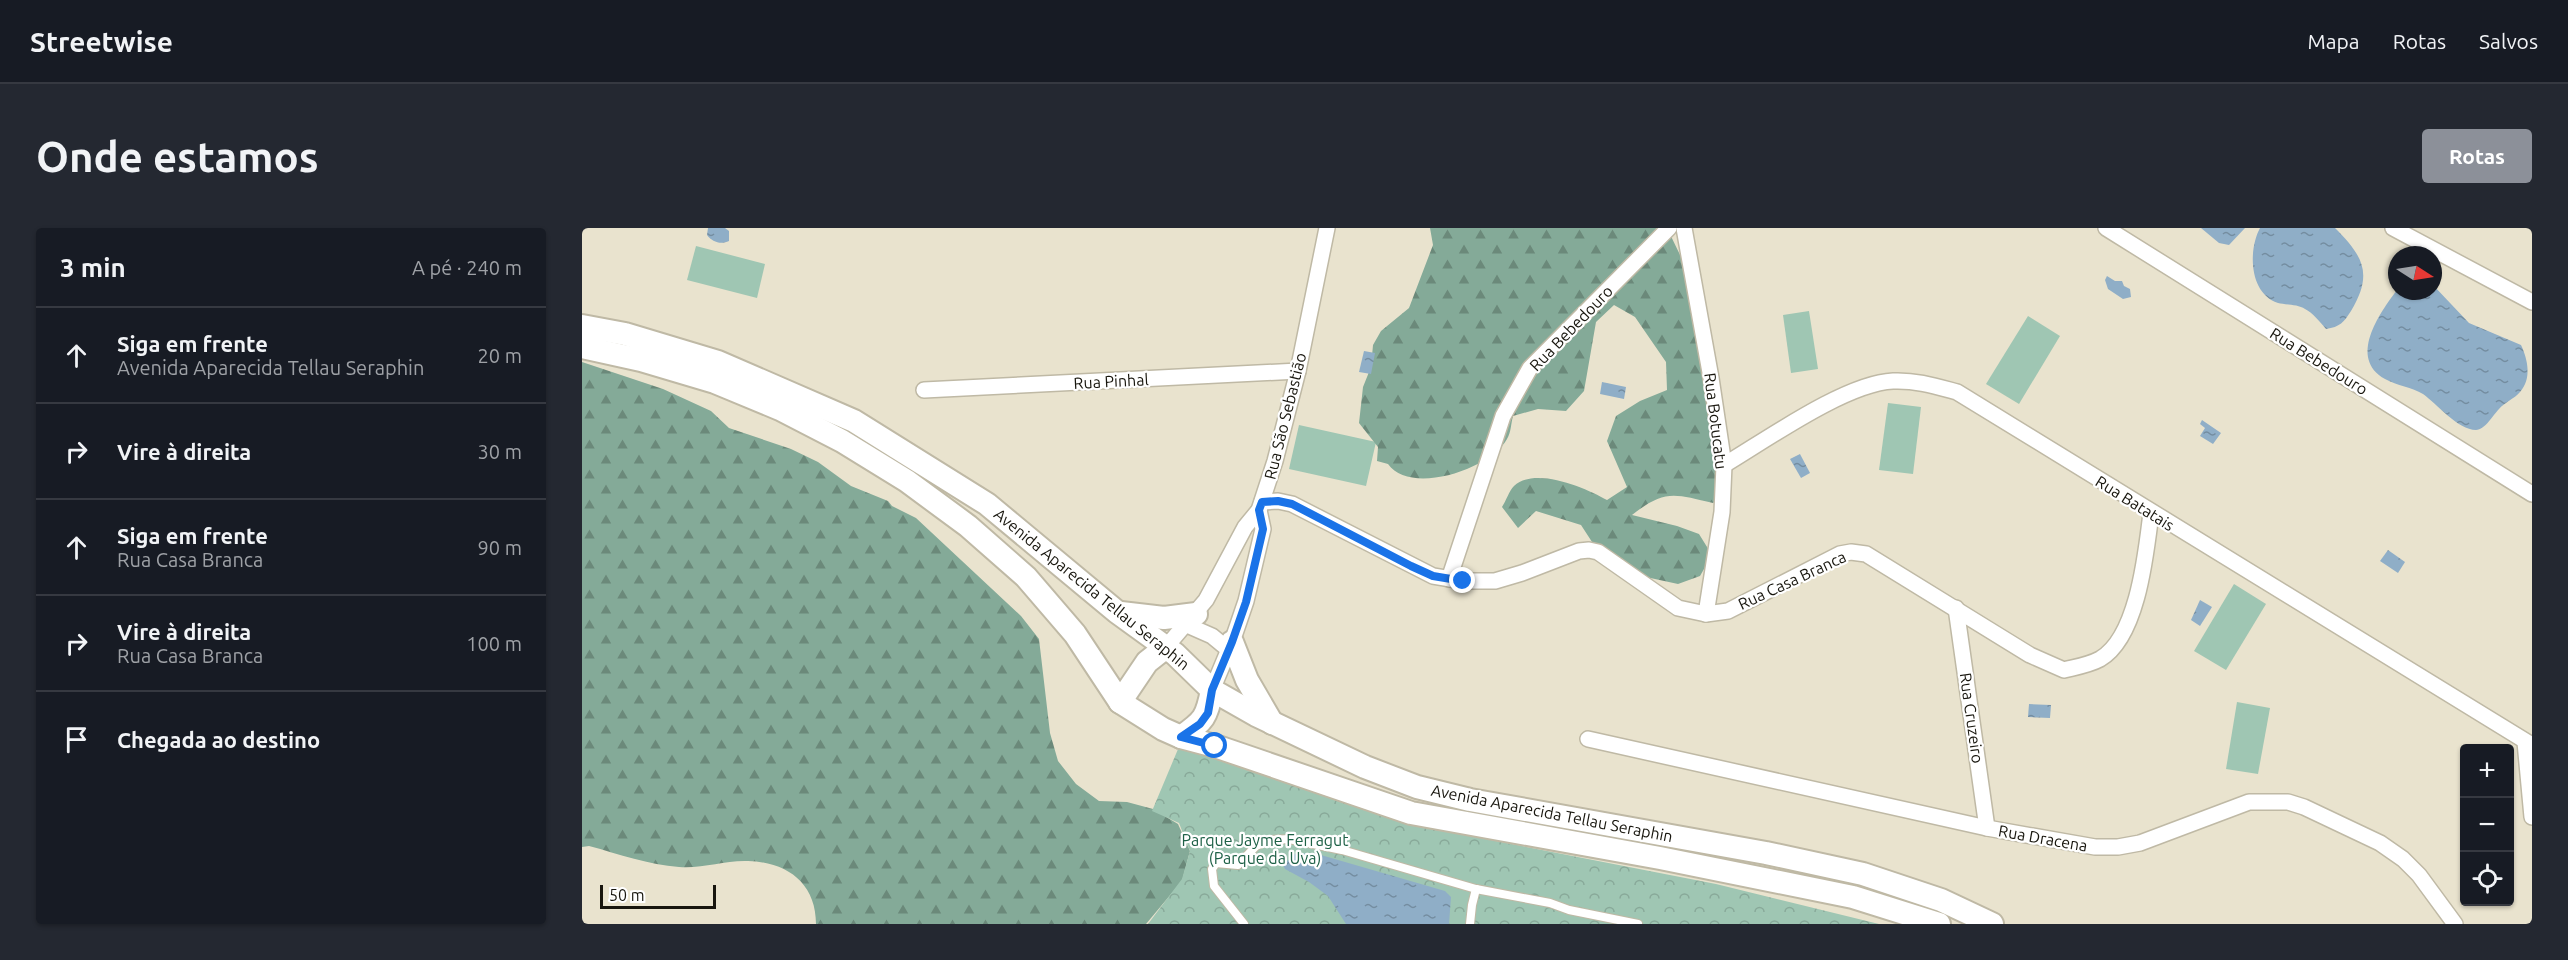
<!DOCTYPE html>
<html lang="pt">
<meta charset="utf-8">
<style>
:root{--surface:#171b24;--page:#242831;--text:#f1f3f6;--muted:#9ea1a6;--line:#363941;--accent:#8c9099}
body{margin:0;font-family:Ubuntu,sans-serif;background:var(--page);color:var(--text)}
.controls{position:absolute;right:18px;bottom:18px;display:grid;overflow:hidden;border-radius:6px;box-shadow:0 2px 4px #0004}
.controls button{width:54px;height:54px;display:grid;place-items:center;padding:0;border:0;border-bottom:2px solid var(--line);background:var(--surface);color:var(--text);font:30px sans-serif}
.compass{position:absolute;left:1806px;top:18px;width:54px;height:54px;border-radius:50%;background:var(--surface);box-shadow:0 2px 4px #0004;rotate:102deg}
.scale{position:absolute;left:18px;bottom:15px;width:116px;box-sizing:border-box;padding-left:6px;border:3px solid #18160e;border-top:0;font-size:16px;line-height:21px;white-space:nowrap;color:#18160e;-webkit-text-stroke:4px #fff;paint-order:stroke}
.stop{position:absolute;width:18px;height:18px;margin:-14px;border:4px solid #1a73e8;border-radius:50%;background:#fff}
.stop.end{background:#1a73e8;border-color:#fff;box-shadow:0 2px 6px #0008}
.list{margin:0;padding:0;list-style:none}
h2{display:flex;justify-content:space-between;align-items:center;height:78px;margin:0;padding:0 24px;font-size:26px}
h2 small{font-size:20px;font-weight:400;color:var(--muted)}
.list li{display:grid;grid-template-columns:39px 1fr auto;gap:18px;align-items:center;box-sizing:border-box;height:96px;padding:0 24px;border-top:2px solid var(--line)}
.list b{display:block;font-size:22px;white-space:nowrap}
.list p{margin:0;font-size:20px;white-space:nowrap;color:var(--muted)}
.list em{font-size:20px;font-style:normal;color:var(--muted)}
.icon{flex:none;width:33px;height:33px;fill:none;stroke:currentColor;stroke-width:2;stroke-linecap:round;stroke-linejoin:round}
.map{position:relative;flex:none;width:1950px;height:696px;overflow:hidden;border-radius:6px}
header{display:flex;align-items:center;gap:36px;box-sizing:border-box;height:84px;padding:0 30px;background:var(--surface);border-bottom:2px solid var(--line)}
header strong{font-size:28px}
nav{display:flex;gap:33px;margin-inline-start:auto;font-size:21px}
.intro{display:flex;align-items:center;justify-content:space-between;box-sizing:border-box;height:144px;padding:0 36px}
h1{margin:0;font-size:42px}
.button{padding:15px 27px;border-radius:6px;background:var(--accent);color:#fff;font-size:21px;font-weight:700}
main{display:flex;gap:36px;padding:0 36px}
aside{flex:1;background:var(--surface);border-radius:6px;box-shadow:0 2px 4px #0004}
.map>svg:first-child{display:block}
.grass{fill:#9fc6b3}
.forest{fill:url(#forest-firs)}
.park{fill:url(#park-crowns)}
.water{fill:url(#water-ripples)}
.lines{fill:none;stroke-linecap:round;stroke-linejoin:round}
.service-casing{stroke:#bfb9a5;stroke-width:10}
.minor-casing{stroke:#bfb9a5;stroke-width:18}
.primary-casing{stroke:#bfb9a5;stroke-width:26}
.service{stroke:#fff;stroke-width:8}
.minor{stroke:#fff;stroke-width:15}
.primary{stroke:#fff;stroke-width:22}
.route{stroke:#1a73e8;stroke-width:8}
.labels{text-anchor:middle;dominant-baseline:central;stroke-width:4.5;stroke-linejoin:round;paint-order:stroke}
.street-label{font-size:16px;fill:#18160e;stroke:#fff}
.park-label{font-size:16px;fill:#1e6147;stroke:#fff}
</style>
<header>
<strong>Streetwise</strong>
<nav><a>Mapa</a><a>Rotas</a><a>Salvos</a></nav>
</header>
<div class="intro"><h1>Onde estamos</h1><a class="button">Rotas</a></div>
<main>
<aside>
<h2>3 min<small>A pé · 240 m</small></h2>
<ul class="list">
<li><svg class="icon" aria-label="ahead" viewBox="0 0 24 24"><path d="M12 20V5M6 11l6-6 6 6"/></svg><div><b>Siga em frente</b><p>Avenida Aparecida Tellau Seraphin</p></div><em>20 m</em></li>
<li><svg class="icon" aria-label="right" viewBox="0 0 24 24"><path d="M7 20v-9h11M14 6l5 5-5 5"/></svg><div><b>Vire à direita</b></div><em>30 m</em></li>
<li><svg class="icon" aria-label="ahead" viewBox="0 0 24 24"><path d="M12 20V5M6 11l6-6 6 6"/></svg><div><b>Siga em frente</b><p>Rua Casa Branca</p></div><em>90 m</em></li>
<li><svg class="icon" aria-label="right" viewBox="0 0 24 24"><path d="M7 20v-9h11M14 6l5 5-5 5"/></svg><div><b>Vire à direita</b><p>Rua Casa Branca</p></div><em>100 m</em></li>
<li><svg class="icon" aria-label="arrive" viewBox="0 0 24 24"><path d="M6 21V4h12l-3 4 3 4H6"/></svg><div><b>Chegada ao destino</b></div></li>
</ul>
</aside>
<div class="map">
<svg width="1950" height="696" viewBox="0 0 1950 696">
<defs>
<pattern id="forest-firs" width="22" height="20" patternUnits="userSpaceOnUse" patternTransform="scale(1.5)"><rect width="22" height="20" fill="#84aa98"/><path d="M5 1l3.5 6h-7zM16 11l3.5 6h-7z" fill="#6b897a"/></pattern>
<pattern id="park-crowns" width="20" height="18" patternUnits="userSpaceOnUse" patternTransform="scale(1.5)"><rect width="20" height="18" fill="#9fc6b3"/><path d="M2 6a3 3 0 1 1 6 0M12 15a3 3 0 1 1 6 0" fill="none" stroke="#88a999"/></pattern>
<pattern id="water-ripples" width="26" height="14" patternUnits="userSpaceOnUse" patternTransform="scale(1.5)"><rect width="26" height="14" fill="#8faec7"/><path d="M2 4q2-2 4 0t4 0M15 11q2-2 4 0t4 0" fill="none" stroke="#748da0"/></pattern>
</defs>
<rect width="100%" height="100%" fill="#e9e3ce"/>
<!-- grass -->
<g class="grass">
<polygon points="114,18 183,36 175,70 105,52"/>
<polygon points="1227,83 1236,141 1209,145 1201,87"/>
<polygon points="1446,88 1478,108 1437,176 1404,156"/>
<polygon points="1306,175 1339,179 1331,246 1297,242"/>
<polygon points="717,197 794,214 784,258 707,241"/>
<polygon points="1652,356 1684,376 1644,442 1612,423"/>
<polygon points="1655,474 1688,480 1676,546 1644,541"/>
</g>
<!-- forest -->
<g class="forest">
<path d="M848,0h237l15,31 47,233 -16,11c-39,-9 -48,-14 -81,12l45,11 22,8 13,21 -12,21 -22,8 -46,-10 -38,-29 -13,-20 -45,-14 -18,17 -16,-21c4,-6 7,-16 12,-21 21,-20 72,2 93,14l20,-13 -20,-46 9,-25 24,-15 27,-11 -1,-28 -31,-45 -21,-12 -18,17 -12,69 -18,20 -28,-2 -25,7c-2,7 -2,17 -6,23 -16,30 -97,57 -119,25l-11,-3 1,-14 -19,-24 4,-36 8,-20 2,-22 8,-14 28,-23 24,-63z"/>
<path d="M0,134l81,27 48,22 18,17 62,21 27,13 33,24 37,15 4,5 24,12 105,98 18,23 11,94 8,28 18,23 23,17 28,1 26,7 25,15 12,27 -8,30 -36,43h-330c0,-41 -29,-62 -68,-63 -23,-1 -46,8 -69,6 -30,-2 -60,-13 -90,-21l-7,1z"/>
</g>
<!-- park -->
<polygon class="park" points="599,514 848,600 1134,656 1297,696 566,696 600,651 608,623 597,595 570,583"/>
<!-- water -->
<g class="water">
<path d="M126,0h17l4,3v10c-8,4 -17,1 -22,-6z"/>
<polygon points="1619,0 1663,0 1647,17 1637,15"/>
<path d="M1678,0h75c29,29 38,46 16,83 -7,11 -11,16 -25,18 -6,-7 -13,-16 -21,-20 -7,-5 -19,-4 -27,-6 -29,-9 -30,-53 -18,-75z"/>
<polygon points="1525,48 1533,53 1540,53 1542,58 1548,61 1549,69 1541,71 1526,61 1523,52"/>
<path d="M1851,57l36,38 52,22c7,15 11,34 -1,47 -6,7 -15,10 -21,17 -6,6 -14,21 -23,21 -18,0 -39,-26 -53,-36 -11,-7 -26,-8 -38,-15 -37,-21 -6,-65 12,-89l36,1z"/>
<polygon points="782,123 793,125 789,146 777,144"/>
<polygon points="1020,154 1044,159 1042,171 1018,166"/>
<polygon points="1620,192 1639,205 1631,216 1618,208 1623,200 1618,196"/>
<polygon points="1218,226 1228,245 1219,250 1208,231"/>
<polygon points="1806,322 1823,334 1816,345 1798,333"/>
<polygon points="1618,372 1630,379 1618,398 1609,392"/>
<polygon points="1447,476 1469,477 1468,490 1446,489"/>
<polygon points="732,625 863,663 869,669 867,696 764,696 746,668 727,654 703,641 701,637 713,626"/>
</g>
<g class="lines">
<!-- service casing -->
<g class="service-casing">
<g id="service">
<polyline points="662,696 632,658 630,641 634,635 656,637 674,618 688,612 707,611 760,622 894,661 968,675 987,682 1056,696"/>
<polyline points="888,696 890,677 894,661"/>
</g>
</g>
<!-- minor casing -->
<g class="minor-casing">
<g id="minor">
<polyline points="1102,0 1129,150 1142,237 1140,284 1124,386"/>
<polyline points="1524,0 1950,266"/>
<polyline points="1811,0 1950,74"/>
<polyline points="342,162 716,143"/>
<path d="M1142,237c42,-25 122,-82 169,-84 23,-1 42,5 64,11l575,353"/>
<path d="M680,274l16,-1 14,3 141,72 30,5h32l27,-8 57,-22 10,-1 9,2 80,56 28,6 22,-3 112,-57 11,-2 15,2 164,101 34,15c12,-3 25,-5 36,-11 38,-22 46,-106 51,-146"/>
<polyline points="867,351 921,188 948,140 1087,0"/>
<polyline points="1374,380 1405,600"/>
<polyline points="605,397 630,408 647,422"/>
<polyline points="584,419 624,372 663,299 677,282 693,233 716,143 745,0"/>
<polyline points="630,462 650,414 664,373 681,301 677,282"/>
<polyline points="1006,511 1405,600 1513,619 1536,619 1558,615 1667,574 1706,574 1722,579 1798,615 1821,631 1837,647 1873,696"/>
<polyline points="1943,514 1950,589"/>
</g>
</g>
<!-- primary casing -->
<g class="primary-casing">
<g id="primary">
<polyline points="0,98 43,106 136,134 272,193 405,276 535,384 593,426 630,462 674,487 783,539 835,559 888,572 1184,625 1281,646 1359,672 1410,696"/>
<polyline points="0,119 59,132 133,154 198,181 260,213 325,253 386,298 444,349 493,406 538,474 581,501 599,509 633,518 829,585 1078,630 1271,669 1357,696"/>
<polyline points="539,385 582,390 614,386"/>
<polyline points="650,414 665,452 690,495"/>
<polyline points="538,474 565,434 584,419"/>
<path d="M599,509c23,-16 26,-20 31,-47"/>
</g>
</g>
<!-- service -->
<use href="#service" class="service"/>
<!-- minor -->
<use href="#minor" class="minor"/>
<!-- primary -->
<use href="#primary" class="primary"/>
</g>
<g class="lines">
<!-- route -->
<polyline class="route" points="633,518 599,509 618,496 626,485 630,462 650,414 664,374 681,301 677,282 680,274 696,273 710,276 829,338 851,348 881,353"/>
</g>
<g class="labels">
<!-- street labels -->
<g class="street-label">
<text transform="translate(989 100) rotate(-46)">Rua Bebedouro</text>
<text transform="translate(1737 133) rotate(32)">Rua Bebedouro</text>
<text transform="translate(529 153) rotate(-3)">Rua Pinhal</text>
<text transform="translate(703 188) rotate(-76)">Rua São Sebastião</text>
<text transform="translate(1134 193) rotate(83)">Rua Botucatu</text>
<text transform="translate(1553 275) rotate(32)">Rua Batatais</text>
<text transform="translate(1210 352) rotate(-25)">Rua Casa Branca</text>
<text transform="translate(510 361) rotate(39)">Avenida Aparecida Tellau Seraphin</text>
<text transform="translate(1390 490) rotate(82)">Rua Cruzeiro</text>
<text transform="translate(970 585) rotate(11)">Avenida Aparecida Tellau Seraphin</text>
<text transform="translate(1461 610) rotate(10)">Rua Dracena</text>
</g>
<!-- park labels -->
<g class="park-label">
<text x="683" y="612">Parque Jayme Ferragut<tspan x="683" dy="18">(Parque da Uva)</tspan></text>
</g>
</g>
</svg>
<div class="controls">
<button>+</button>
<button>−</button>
<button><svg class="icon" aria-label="locate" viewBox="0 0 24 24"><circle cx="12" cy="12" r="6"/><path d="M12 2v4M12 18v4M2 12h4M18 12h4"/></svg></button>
</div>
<svg class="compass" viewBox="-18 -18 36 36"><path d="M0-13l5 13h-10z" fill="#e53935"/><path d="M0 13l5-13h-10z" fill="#9ea1a6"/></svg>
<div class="scale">50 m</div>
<div class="stop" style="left:633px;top:518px"></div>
<div class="stop end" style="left:881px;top:353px"></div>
</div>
</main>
